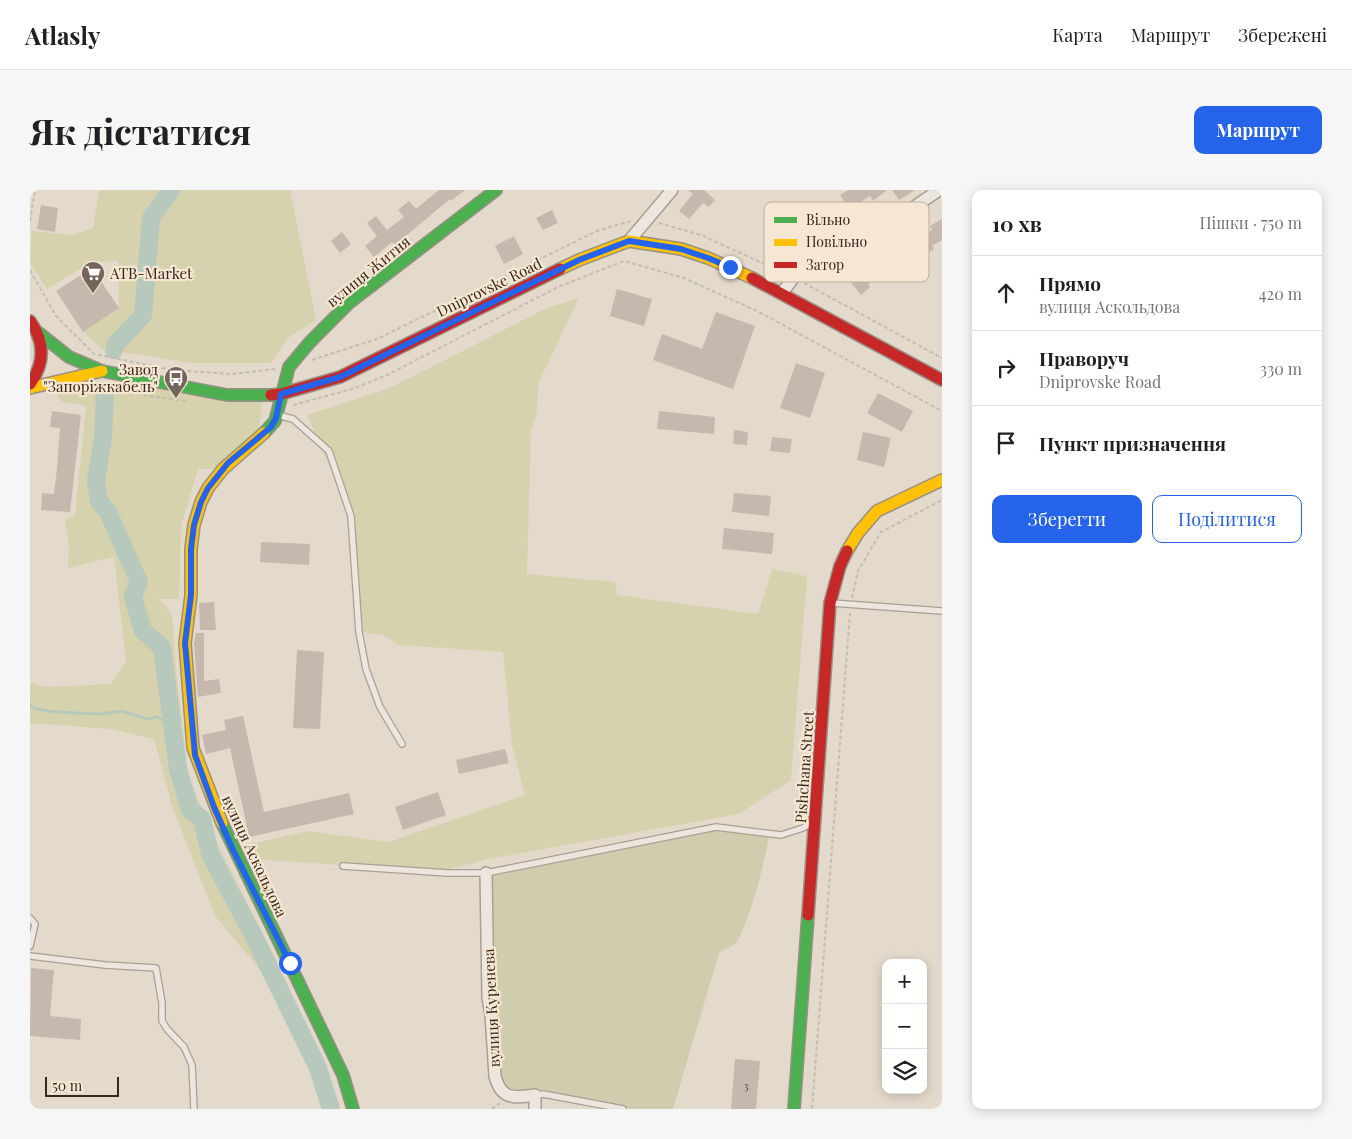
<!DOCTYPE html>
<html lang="uk">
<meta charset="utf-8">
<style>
:root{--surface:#fff;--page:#f6f6f6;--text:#202124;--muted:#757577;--line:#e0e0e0;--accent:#2563eb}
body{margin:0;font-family:"Playfair Display",serif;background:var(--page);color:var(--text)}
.controls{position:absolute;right:15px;bottom:15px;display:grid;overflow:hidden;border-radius:10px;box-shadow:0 2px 12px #0003}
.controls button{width:45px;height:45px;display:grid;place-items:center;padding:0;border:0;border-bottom:1px solid var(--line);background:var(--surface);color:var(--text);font:25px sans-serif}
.scale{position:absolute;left:15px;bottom:12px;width:74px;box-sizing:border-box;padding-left:5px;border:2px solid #37271d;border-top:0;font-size:14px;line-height:18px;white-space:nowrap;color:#37271d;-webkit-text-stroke:4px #f5e7d1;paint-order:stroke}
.stop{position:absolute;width:15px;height:15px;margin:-11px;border:4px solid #2563eb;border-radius:50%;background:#fff}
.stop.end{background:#2563eb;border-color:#fff;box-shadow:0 1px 5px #0008}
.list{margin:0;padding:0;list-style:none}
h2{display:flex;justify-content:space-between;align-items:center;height:65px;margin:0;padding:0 20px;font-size:21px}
h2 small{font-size:16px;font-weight:400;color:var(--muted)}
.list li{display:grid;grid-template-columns:32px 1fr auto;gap:15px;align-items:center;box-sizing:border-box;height:75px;padding:0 20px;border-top:1px solid var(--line)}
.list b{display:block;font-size:19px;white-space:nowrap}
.list p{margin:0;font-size:16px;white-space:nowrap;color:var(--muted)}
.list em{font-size:16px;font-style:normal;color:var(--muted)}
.actions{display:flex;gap:10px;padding:15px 20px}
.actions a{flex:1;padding:11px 0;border:1px solid var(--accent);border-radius:10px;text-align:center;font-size:18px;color:var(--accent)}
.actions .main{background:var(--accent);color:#fff}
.icon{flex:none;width:28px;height:28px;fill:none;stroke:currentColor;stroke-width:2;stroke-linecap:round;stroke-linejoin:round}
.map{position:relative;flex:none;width:912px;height:919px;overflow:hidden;border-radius:10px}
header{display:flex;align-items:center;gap:30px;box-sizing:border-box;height:70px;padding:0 25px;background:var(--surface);border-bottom:1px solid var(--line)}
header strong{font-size:24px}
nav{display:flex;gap:28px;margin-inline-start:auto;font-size:18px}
.intro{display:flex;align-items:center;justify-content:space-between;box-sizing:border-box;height:120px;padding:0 30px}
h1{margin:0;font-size:35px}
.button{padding:12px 22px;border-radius:10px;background:var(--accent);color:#fff;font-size:18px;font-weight:700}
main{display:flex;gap:30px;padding:0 30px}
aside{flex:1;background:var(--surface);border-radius:10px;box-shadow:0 2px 12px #0003}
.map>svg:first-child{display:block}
.green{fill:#d6d2ae}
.cemetery{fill:#d0ccae}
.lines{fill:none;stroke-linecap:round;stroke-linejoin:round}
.stream{stroke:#b7c8bc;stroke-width:3}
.river{stroke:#b7c8bc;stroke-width:18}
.building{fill:#c7b8ad}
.lane-casing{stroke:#a99f95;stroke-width:8}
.street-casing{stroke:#a99f95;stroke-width:14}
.fast-casing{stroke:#988f85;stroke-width:14}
.slow-casing{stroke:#988f85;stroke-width:14}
.jam-casing{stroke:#988f85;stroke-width:14}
.path{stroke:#c4bdb4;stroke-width:2;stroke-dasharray:4 2.5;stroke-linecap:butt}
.lane{stroke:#ece6de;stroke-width:5.5}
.street{stroke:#ece6de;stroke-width:11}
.fast{stroke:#4caf50;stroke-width:11}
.slow{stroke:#ffc107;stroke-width:11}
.jam{stroke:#c62828;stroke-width:11}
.route{stroke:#2563eb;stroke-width:6}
.labels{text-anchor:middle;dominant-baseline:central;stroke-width:4.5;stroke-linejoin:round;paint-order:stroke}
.number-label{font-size:12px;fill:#5b4b41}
.street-label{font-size:15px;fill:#37271d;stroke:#f5e7d1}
.poi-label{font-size:15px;fill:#37271d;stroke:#f5e7d1;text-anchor:start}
.key{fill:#f5e7d1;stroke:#bcad9b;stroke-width:1}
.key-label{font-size:14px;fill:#37271d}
</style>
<header>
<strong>Atlasly</strong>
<nav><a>Карта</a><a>Маршрут</a><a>Збережені</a></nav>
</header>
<div class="intro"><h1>Як дістатися</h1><a class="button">Маршрут</a></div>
<main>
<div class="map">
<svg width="912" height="919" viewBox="0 0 912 919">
<rect width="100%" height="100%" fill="#e4dacc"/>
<!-- green -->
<g class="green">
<polygon points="69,0 260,0 286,130 258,148 241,173 162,173 72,159 53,142 89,118 88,71 61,72 17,99 0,73 2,41 42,45 63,38"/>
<polygon points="549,108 509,192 506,227 501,240 497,384 585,392 587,405 728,424 742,379 777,386 761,590 709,624 458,669 420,679 373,679 221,669 221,654 277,641 359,652 495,605 482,556 473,462 369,455 353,445 329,442 321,326 277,225 360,198 517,118"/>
<polygon points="66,191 233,211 227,249 193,279 168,279 151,336 149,409 129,409 142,424 146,479 158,586 190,659 248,773 232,782 185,726 142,616 124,549 81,539 0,533 0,493 16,497 81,494 96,472 84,367 38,378 39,358 35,330 45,325 56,216 32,212 23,199"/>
</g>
<!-- cemetery -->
<path class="cemetery" d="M686,637l53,7c-2,22 -21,92 -33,109 -4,4 -12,7 -17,10l-46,156h-42l-93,-20h-31l-5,-6 -7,-86 -3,-121z"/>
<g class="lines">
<!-- stream -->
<polyline class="stream" points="0,515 6,519 25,522 69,524 92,521 117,529 127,527 141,534"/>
<!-- river -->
<g class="river">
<polyline points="84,160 86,154 113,125 121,28 141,0"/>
<polyline points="74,208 75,204 73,248 66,291 69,311 79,324 109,392 103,407 113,441 132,457 148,579 160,620 172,629 180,664 223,745 288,878 301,919"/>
</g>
</g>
<!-- building -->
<g class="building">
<polygon points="409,0 435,0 421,11 420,9 365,55 362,52 344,67 335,56 347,46 337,33 346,26 357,40 374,27 368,20 379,11 386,19"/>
<polygon points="658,0 674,0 685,10 679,17 673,13 659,29 649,21 663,4"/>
<polygon points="818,0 857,0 843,11 840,6 819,19 810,5"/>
<polygon points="862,0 885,0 869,10"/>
<polygon points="11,15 28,18 25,42 7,39"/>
<polygon points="522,20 528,33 513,40 506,28"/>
<polygon points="912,29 912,50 902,56 904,59 896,65 893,59 875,70 872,65 838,94 840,97 831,105 818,89 827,81 830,84 854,64 856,66 885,48 887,50 902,40 900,36"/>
<polygon points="312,42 321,54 310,63 301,51"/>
<polygon points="484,46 493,64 474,74 465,56"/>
<polygon points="62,78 89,118 53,142 26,101"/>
<polygon points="587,99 622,109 614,136 580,126"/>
<polygon points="686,122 725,136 703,199 623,170 632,144 672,159"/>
<polygon points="766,173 795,183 780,228 750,218"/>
<polygon points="848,203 883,221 872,242 837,223"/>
<polygon points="22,221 51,225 40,322 11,320 12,303 24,304 27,278 30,238 20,237"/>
<polygon points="629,221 685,227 684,244 627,239"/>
<polygon points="704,240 718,242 717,255 703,254"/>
<polygon points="833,242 861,248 854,277 827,270"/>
<polygon points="742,247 762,249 760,263 740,261"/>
<polygon points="704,303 741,306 739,326 702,322"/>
<polygon points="694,338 744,343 742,364 692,359"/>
<polygon points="231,352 280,354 279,375 230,372"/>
<polygon points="184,412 186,440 170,440 169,413"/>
<polygon points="166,443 174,443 174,491 189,489 191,503 168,507 164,453"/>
<polygon points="267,460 294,462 290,539 263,538"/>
<polygon points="213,526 234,622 319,603 324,624 219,647 200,558 176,564 172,545 196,540 194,530"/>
<polygon points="475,559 479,573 429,584 426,570"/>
<polygon points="408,602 416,625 373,640 365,617"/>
<polygon points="1,778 24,780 20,826 51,829 50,850 0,846"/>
<polygon points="705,869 730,871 726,919 701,919"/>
</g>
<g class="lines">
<!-- lane casing -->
<g class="lane-casing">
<g id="lane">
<polyline points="247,225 263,229 299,261 321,326 329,442 336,479 350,517 372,554"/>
<polyline points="802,413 912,421"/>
<polyline points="313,676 418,683 456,683 686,637 751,645 773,638 781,633"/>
<polyline points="0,728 5,734 0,756"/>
<polyline points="0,766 75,775 126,778 132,813 132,831 137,839 154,857 162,875 164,919"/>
<polyline points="505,905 513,904 593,919"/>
</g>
</g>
<!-- street casing -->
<g class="street-casing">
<g id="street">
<polyline points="599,51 642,0"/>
<polyline points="752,103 764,87 778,76 797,65 855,37 909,0"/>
<path d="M456,683l2,124 3,18 4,61c6,24 19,22 40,19v14"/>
</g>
</g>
<!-- fast casing -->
<g class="fast-casing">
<g id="fast">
<polyline points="9,143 39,167 72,181 197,205 241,205"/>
<polyline points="234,243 245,231 259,177 280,152 319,113 466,0"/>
<polyline points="192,633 313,885 323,919"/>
<polyline points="764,919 778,725"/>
</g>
</g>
<!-- slow casing -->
<g class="slow-casing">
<g id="slow">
<polyline points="530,79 549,70 599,51 651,59 678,68 722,88"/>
<polyline points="0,198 72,181"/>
<polyline points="817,361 828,343 847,321 912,290"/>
<polyline points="192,633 163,558 155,453 161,405 161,359 164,335 171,312 178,298 193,279 234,243"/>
</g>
</g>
<!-- jam casing -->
<g class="jam-casing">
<g id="jam">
<polyline points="722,88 912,190"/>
<path d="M0,131c15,21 15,42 0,63"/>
<polyline points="241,205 251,204 310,187 530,79"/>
<polyline points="778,725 800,413 810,376 817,361"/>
</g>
</g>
<!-- path -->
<g class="path">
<polyline points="0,31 5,0"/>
<polyline points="629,33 671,45 754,83"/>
<polyline points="0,80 26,126 64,164 142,180 202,184 246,179"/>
<polyline points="774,93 912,168"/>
<polyline points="282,170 347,149 569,40 602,31"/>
<polyline points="113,205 156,211"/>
<polyline points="263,215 322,199 355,186 528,97 594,71 654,88 729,122 912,221"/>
<polyline points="822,408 828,381 851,342 912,310"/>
<polyline points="462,919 470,913"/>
<polyline points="782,919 820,423"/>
</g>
<!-- lane -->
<use href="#lane" class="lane"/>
<!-- street -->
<use href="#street" class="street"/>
<!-- fast -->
<use href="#fast" class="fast"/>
<!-- slow -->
<use href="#slow" class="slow"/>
<!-- jam -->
<use href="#jam" class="jam"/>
</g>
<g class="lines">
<!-- route -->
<polyline class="route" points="260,773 203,660 184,617 165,565 155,453 161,405 161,359 164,335 171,312 178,298 198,273 241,237 246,228 251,204 310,187 549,70 599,51 651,59 678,68 700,77"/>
</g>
<!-- icons -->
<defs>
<g id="supermarket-pin" transform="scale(1.25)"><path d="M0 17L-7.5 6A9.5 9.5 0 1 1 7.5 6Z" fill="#74665a" stroke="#f5e7d1"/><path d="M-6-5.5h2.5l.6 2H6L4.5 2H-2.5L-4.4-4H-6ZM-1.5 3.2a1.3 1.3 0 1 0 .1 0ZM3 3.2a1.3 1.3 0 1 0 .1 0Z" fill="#fff"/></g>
<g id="bus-pin" transform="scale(1.25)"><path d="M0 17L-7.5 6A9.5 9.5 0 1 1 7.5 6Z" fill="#74665a" stroke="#f5e7d1"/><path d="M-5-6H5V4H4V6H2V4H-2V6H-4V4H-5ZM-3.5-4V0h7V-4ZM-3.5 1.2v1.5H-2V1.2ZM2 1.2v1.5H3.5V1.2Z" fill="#fff"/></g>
</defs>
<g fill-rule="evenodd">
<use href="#supermarket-pin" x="63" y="83"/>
<use href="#bus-pin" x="146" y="188"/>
</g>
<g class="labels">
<!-- number labels -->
<g class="number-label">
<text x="716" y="895">3</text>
</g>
<!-- street labels -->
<g class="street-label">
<text transform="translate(338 81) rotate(-39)">вулиця Житня</text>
<text transform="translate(459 97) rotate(-26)">Dniprovske Road</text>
<text transform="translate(774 577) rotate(-86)">Pishchana Street</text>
<text transform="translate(225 666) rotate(65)">вулиця Аскольдова</text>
<text transform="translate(461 818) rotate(-93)">вулиця Куренева</text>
</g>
<!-- poi labels -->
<g class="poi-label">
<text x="80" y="83">ATB-Market</text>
<text x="128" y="179" text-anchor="end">Завод<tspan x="128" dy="17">"Запоріжкабель"</tspan></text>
</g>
</g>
<!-- legend -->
<rect x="734" y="12" width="165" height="80" rx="8" class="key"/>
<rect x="744" y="27" width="23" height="6" fill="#4caf50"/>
<rect x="744" y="49" width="23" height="7" fill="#ffc107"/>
<rect x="744" y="72" width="23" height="6" fill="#c62828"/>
<g class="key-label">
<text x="776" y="35">Вільно</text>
<text x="776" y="57">Повільно</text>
<text x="776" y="80">Затор</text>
</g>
</svg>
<div class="controls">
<button>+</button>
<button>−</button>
<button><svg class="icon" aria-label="layers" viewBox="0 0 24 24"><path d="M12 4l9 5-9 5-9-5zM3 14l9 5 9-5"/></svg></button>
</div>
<div class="scale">50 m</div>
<div class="stop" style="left:260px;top:773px"></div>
<div class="stop end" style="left:700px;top:77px"></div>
</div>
<aside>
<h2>10 хв<small>Пішки · 750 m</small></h2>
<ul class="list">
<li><svg class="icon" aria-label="ahead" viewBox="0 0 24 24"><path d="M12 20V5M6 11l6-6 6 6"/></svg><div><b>Прямо</b><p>вулиця Аскольдова</p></div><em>420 m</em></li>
<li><svg class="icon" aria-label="right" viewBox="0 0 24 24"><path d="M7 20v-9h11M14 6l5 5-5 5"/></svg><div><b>Праворуч</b><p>Dniprovske Road</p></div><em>330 m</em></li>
<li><svg class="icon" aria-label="arrive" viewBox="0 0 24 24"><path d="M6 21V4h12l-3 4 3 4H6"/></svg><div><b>Пункт призначення</b></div></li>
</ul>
<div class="actions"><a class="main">Зберегти</a><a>Поділитися</a></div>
</aside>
</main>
